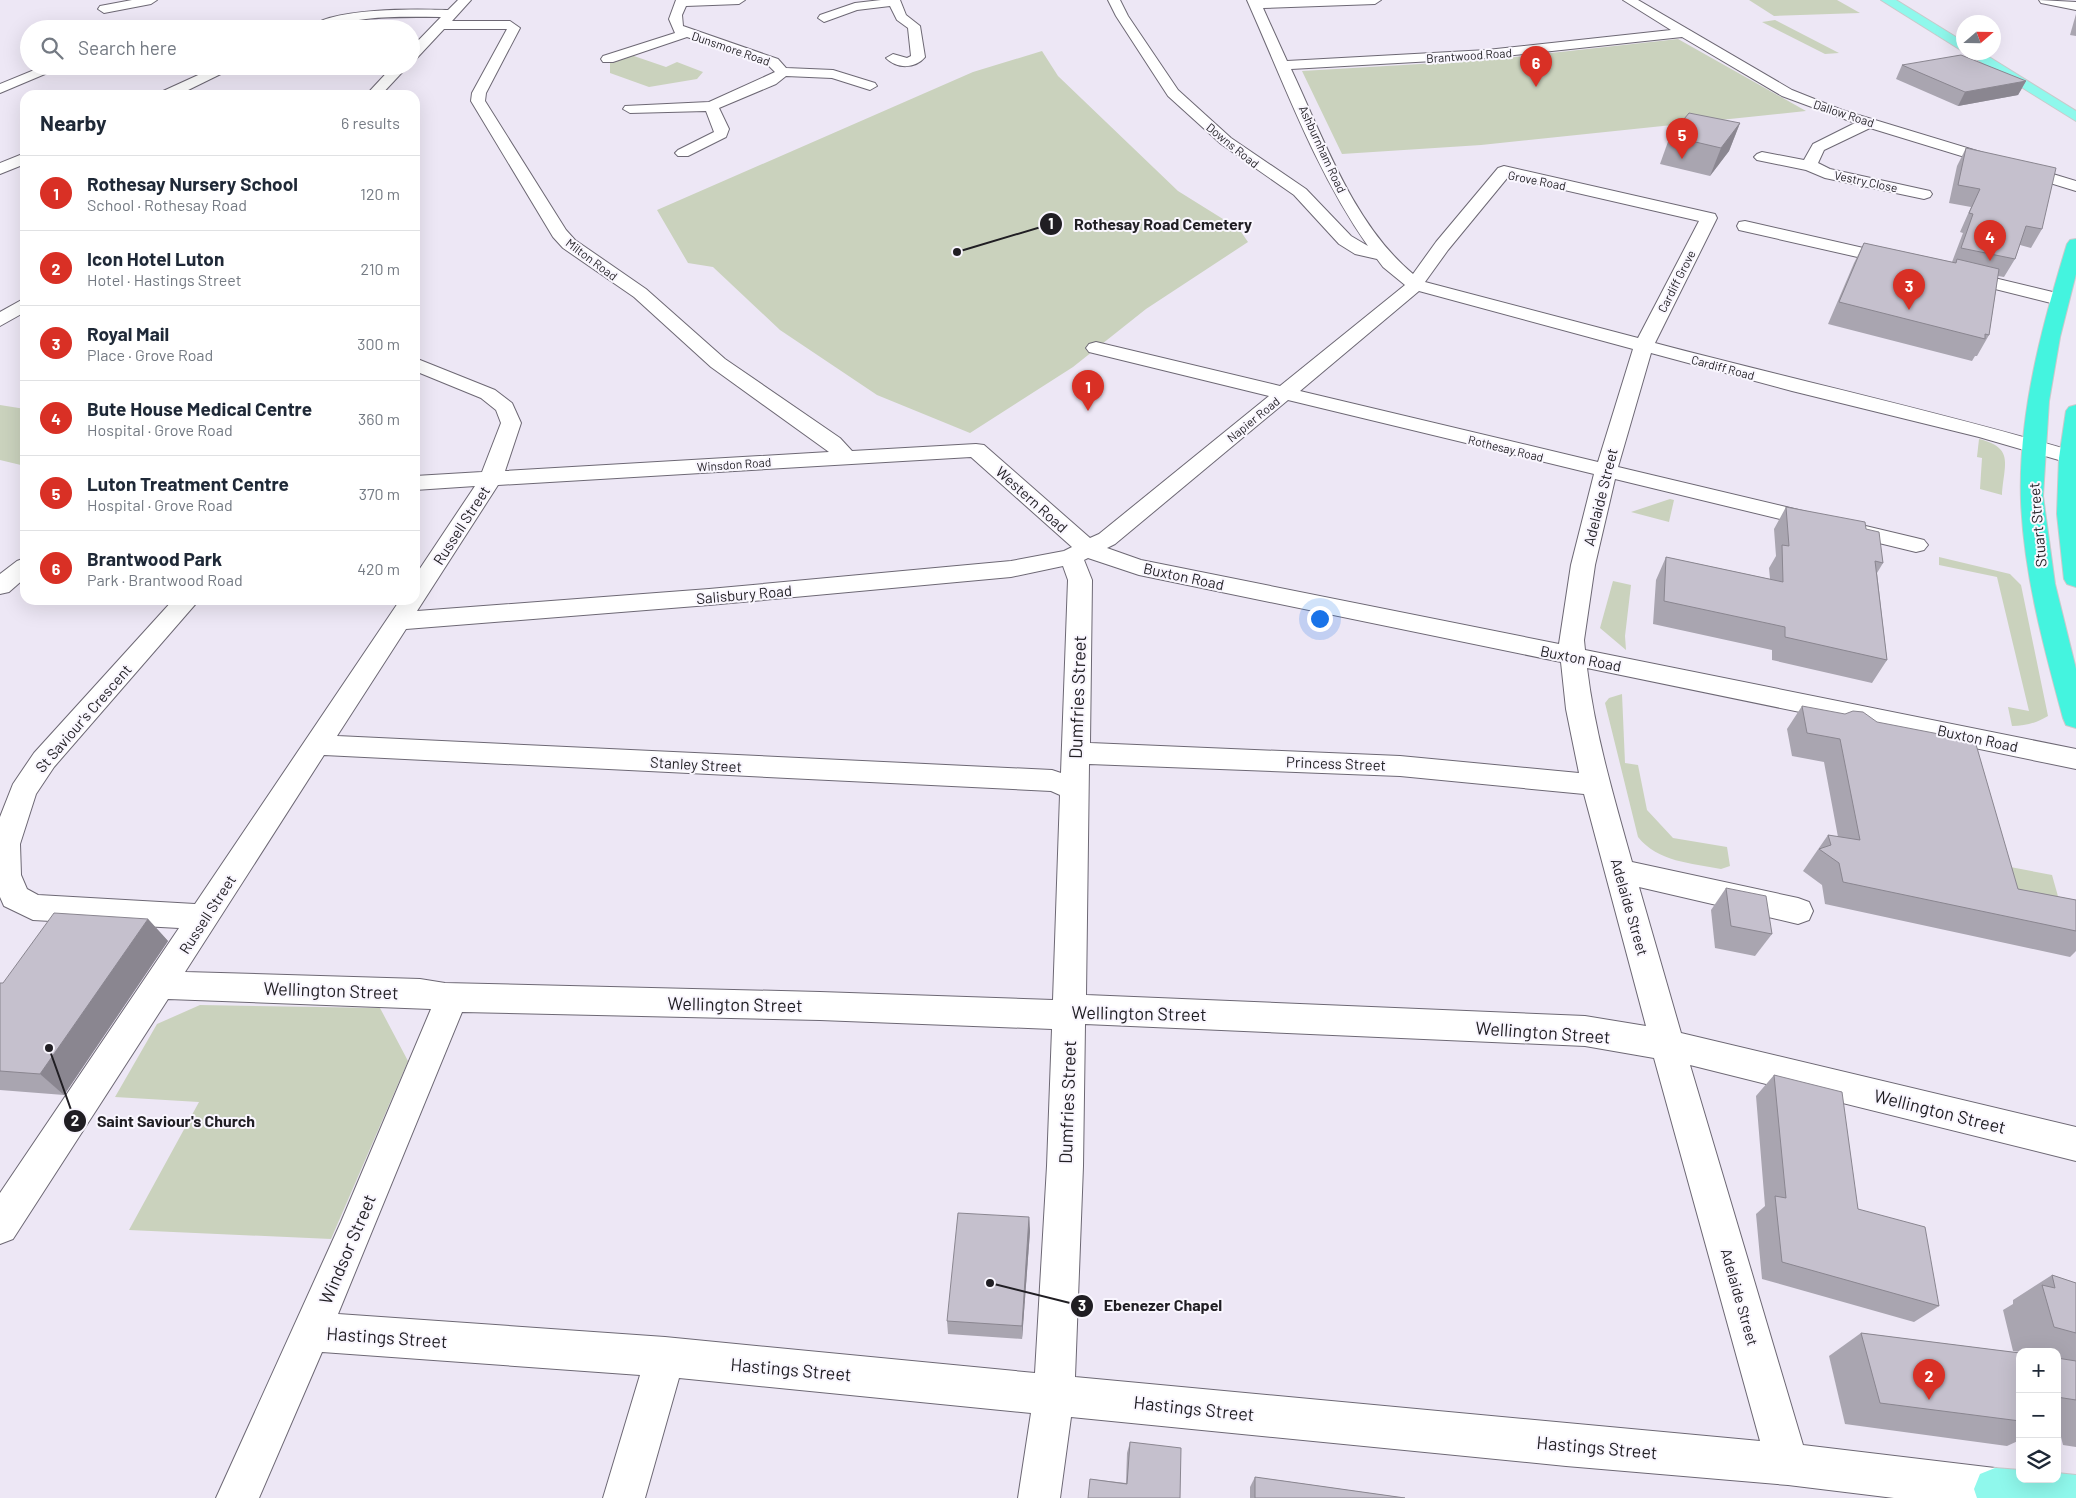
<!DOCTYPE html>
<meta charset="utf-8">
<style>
:root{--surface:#fff;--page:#f6f6f7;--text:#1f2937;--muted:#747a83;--line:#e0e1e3;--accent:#d93025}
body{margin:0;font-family:Barlow,sans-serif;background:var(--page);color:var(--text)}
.controls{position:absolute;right:15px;bottom:15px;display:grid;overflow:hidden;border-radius:10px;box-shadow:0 5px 20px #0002}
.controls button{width:45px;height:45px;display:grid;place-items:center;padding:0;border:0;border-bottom:1px solid var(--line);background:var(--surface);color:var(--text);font:25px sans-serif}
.compass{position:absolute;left:1956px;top:15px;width:45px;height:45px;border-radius:50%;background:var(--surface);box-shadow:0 5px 20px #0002;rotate:70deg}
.you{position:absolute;left:1319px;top:618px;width:18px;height:18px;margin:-12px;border:4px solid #fff;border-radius:50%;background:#1a73e8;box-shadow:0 0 0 8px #1a73e833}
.badge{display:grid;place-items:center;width:32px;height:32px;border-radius:50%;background:var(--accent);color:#fff;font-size:16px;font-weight:700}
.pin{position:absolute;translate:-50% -41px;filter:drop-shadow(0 1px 2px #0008)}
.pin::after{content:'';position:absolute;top:26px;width:18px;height:15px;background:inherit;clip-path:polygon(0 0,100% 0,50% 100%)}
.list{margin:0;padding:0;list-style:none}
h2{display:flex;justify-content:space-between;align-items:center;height:65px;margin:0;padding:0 20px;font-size:21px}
h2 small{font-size:16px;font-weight:400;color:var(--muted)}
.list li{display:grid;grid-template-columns:32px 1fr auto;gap:15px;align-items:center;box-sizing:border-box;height:75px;padding:0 20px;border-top:1px solid var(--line)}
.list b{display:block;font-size:19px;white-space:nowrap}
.list p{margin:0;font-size:16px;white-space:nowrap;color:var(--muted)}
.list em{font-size:16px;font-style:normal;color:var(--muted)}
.icon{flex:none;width:28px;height:28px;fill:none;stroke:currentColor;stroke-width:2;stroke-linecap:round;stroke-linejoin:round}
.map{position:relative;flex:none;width:2076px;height:1498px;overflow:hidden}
.search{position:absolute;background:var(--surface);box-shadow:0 5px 20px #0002;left:20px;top:20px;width:400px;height:55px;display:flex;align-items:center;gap:12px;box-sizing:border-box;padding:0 18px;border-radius:28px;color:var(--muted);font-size:19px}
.panel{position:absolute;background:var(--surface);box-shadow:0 5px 20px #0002;left:20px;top:90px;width:400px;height:515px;border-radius:15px}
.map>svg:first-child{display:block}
.green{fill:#cad2bd}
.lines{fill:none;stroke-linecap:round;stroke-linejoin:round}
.minor-casing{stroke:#6d6874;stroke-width:2}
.major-casing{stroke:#c9c9ca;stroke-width:2}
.highway-casing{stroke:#c9c9ca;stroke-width:2}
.minor{fill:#fff;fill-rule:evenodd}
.major{fill:#8ff8ec;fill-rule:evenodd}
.highway{fill:#44f4df;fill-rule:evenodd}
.wall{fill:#a9a5b0}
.shaded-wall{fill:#8a8690}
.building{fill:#c5c0cd;stroke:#8a8690}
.labels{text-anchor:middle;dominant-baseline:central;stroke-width:4;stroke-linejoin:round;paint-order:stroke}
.far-street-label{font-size:12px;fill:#201e23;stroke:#f9f6fe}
.street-label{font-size:15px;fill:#201e23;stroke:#f9f6fe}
.near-street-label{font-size:18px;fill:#201e23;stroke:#f9f6fe}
.leader{fill:none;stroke:#201e23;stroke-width:2}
.callout-dot{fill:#201e23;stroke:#f9f6fe;stroke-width:2}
.mark-label{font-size:15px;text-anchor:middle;font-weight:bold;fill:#fff}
.callout-label{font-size:16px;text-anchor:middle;font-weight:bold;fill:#201e23;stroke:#f9f6fe;stroke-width:4;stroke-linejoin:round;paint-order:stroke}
</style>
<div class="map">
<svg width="2076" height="1498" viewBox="0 0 2076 1498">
<rect width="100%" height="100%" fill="#ede7f5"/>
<!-- green -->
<g class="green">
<polygon points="1749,0 1837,0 1860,13 1774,16"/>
<polygon points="1775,20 1839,53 1825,54 1762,22"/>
<polygon points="1678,39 1806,111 1481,145 1342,154 1302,71 1488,60"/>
<polygon points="1042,51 1058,76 1178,191 1239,229 1248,242 1146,309 1073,367 970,433 877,395 780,330 713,267 688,263 657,210 973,72"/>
<polygon points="631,55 666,67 677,62 703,72 697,79 649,87 610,73 610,63"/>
<polygon points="0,405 25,409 25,466 0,460"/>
<path d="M1979,439c36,9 25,25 23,56l-22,-6 2,-31 -5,-1z"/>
<polygon points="1670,499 1674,500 1669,522 1631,512"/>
<path d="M1939,557l71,17 11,11 27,131c-12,7 -22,10 -36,10l-4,-19 21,4 -32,-134 -58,-12z"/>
<polygon points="1613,581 1631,585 1625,636 1626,650 1600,628"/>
<path d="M1622,694l3,69 13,2 9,45 26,28 54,9 3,19 -9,3c-30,-6 -63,-7 -83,-32l-33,-134 4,-5z"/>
<polygon points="1984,862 2052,875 2063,914 2059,923"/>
<polygon points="200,1005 380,1008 408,1061 331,1239 129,1230 199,1102 115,1097 157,1024"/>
</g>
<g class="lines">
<!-- minor casing -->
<g class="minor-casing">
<g id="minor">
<polygon points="132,0 157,0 151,4 104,13 98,9 100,6"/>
<path d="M458,0h13l-19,21h58l10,7 -34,65 -1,8 81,129 9,10 71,49 79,70 115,79 12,13 124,-7 8,1 106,93 9,-4 170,-138 -180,-44 -3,-4 3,-4 7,-2 184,44 125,-101 -22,-18 -6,-8 -22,-5 -16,-10 -45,-49 -73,-51 -53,-48 -52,-80 -8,-16h12l8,16 50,74 53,48 75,51 45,47 17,10c-52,-74 -84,-163 -121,-246h134l-6,4 -112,4 24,53 200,-11 184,-20 -48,-30h15l154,90 50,20 234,71v10l-206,-63 -46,22 -6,13 12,6 100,22 2,3 -2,3 -6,2 -99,-21 -19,-8 -49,-10 -3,-3 3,-3 5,-2 42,8 9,-16 42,-21 -73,-27 -100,-59 -195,21 -196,11c33,70 62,155 122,205l23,-32 62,-74 6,-2 211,48 2,4 -62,125c140,37 282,68 421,109v13l-97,-28 -187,-46 -141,-38 -33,114 298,71 8,2 4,5 -4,5 -8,2 -301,-73 -20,86 -11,75 1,10 491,99v20l-489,-101c8,66 27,130 45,194l166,36 11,4 4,9 -4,9 -11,4 -159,-37 42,146 395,94v34l-386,-96 113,380 192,23 15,6 6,15 -3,9h-119l-106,-13 -222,-19 -495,-49 -11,81h-42l13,-85 -352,-35 -34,120h-42l37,-123 -318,-23 -63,146h-43l125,-276 90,-213 -263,-10 -155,240 -13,5v-51l179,-265 -146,-8 -29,-14 -4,-9v-80l13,-33 21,-31 139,-153h26l-145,167 -18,27 -16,50 1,31 6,14 11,6 157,9 205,-304h15v-24l60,-90 -60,4v-14l67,-4 19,-49 -5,-13 -15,-12 -66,-27v-13l80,32 17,13 9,20 -16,48 324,-19 -118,-85 -77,-70 -71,-49 -10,-11 -82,-136 1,-8 35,-64h-63l-28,30 -5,1v-12l30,-31c-25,0 -50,-1 -75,2 -20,2 -38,10 -58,10 20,-22 111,-20 140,-19zM1508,177l191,44 -61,117 -213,-56 23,-32zM1419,291l214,58 -35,113 -298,-71zM1288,400l306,74 -23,91 -12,79 -418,-84 -34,-12 8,-4zM971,457l101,90 -8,4 -53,10 -302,28 -292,22 81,-126zM1088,558l51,17 422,87 5,47 13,64 -179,-17 -310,-13 2,-163 -8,-20zM1063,566l5,14 -7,193 -9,-3 -715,-34 69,-107 303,-24 302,-28zM324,755l727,36 9,4 -7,205 -233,-8 -375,-9 -25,-4 -235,-7zM1089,764l311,12 184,18 62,232 -61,-10 -499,-21zM462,1012l358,8 232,9 -5,137 -12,207 -370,-36 -327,-23zM1085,1024l500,22 69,12 106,383 -685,-64 8,-211z"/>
<polygon points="676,0 745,0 739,4 686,6 682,15 683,26 778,59 786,68 833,70 875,83 877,86 870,90 832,78 786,76 776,84 719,108 729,129 726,137 688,156 678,156 675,153 678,150 714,132 706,111 630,113 623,109 625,106 709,102 775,72 768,65 687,37 613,62 603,62 601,59 603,56 675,33 669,19"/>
<path d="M881,0h19l6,15 14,11 5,31c-10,12 -28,12 -39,1l7,-4 14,4 4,-2 -3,-28 -11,-8 -7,-14 -33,4 -33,12 -6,-4 2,-3 35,-12z"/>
<polygon points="2039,0 2076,2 2076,10 2041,3"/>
<polygon points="44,66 64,66 0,93 0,84"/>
<polygon points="218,66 237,66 178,95 159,95 161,92"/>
<polygon points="393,66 408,66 381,95 366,95"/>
<polygon points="25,153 25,164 0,174 0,163"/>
<polygon points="1745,221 1903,257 1906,261 1903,265 1897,266 1739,230 1737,226 1739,222"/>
<polygon points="1961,270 2065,295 2068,299 2065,303 2059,305 1955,279 1952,275 1955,271"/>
<polygon points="25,298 25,312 0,326 0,312"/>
<polygon points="25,558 25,578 9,592 0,594 0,574 17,561"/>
</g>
</g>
<!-- major casing -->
<g class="major-casing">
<g id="major">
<polygon points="1881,0 1896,0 1964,42 1964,52"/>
<polygon points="1965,52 1981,52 2076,111 2076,121"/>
<polygon points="1995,1468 2020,1470 2020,1479 2057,1479 2057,1473 2076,1475 2076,1498 1977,1498 1974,1489 1980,1474"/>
</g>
</g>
<!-- highway casing -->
<g class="highway-casing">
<g id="highway">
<path d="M2076,239v35l-16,63 -11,64 -6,95 12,88 21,85v59l-10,-3 -3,-7c-19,-70 -39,-143 -42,-217 -3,-87 21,-175 46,-257l3,-4z"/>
<polygon points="2076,405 2076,587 2067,584 2064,579 2057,514 2059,458 2066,411 2069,407"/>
</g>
</g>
<!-- minor -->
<use href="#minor" class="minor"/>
<!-- major -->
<use href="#major" class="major"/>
<!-- highway -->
<use href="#highway" class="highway"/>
</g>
<!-- wall -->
<g class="wall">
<polygon points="2076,14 2076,36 2070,35"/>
<polygon points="1902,65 2026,81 2018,95 1958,106 1896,79"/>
<polygon points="1740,123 1729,151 1710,176 1660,164 1670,136"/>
<polygon points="1966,148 2042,229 2031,248 2020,245 2015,259 2004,277 1998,276 1989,335 1977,356 1975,356 1972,361 1828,324 1854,263 1864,243 1952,262 1963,233 1960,232 1971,207 1949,203 1957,166"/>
<polygon points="1786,507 1866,529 1883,563 1877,573 1887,660 1872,683 1772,660 1772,650 1653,624 1656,580 1666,557 1770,579 1769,568 1776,556 1774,529"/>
<polygon points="1802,706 2018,889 2076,900 2076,951 2070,957 1825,904 1822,885 1803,871 1828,835 1838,837 1824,762 1792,756 1787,729"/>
<polygon points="1726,888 1772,934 1755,956 1715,948 1711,910"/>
<polygon points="148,919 168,941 64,1095 0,1090 0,983 3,983"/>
<polygon points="1774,1075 1858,1209 1939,1306 1914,1322 1762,1279 1756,1214 1765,1206 1756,1096"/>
<polygon points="1029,1217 1030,1231 1022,1339 948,1334 947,1321"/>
<polygon points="2052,1275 2076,1283 2076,1447 2063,1445 2058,1425 2057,1424 2057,1352 2020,1352 2013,1351 2003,1310 2013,1304 2013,1300"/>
<polygon points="1861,1333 2020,1353 2020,1440 2007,1446 1845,1424 1829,1356"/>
<polygon points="1130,1442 1180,1498 1088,1498 1090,1479 1126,1483 1127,1453"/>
<polygon points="1255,1477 1405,1498 1250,1498 1250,1487"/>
</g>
<!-- shaded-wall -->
<g class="shaded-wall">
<polygon points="2026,81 2018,95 1958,106 1965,92"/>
<polygon points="1740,123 1729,151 1710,176 1721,148"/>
<polygon points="148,919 168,941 64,1095 40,1074"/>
<polygon points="1029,1217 1030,1231 1022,1339 1022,1326"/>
</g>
<!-- building -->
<g class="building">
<polygon points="1961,55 2026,81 1965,92 1902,65"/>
<polygon points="1689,113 1740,123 1721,148 1670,136"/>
<polygon points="1966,148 2056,168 2042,229 2026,226 2015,259 1961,248 1973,214 1969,213 1980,189 1958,185"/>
<polygon points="1864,243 1956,263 1957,259 1999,269 1989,335 1985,334 1985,339 1839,302"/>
<polygon points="1786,507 1865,522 1866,529 1879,532 1883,563 1875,561 1887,660 1785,637 1785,627 1664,601 1666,557 1783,582 1782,545 1789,546"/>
<polygon points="1802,706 1845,714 1853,711 1863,712 1877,722 1975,741 2018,889 2076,900 2076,931 1843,882 1839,863 1819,849 1831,845 1828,835 1860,840 1840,739 1807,733"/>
<polygon points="1726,888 1766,896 1772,934 1731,926"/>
<polygon points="54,913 148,919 40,1074 0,1071 0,983 3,983"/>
<polygon points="1774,1075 1842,1092 1858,1209 1925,1227 1939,1306 1782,1262 1775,1196 1786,1198"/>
<polygon points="958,1213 1029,1217 1022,1326 947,1321"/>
<polygon points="2052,1275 2076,1283 2076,1333 2054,1327 2042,1285 2055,1288"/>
<polygon points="1861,1333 2020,1353 2020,1421 1880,1403"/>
<polygon points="2057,1358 2076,1361 2076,1400 2057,1397"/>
<polygon points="1130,1442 1181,1448 1180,1498 1088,1498 1090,1479 1127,1484"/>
<polygon points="1255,1477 1405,1498 1255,1498"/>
</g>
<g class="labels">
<!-- far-street labels -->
<g class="far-street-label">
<text transform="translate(731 48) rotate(19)">Dunsmore Road</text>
<text transform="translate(1469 55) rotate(-4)">Brantwood Road</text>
<text transform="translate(1844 113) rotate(18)">Dallow Road</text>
<text transform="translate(1233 145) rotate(39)">Downs Road</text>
<text transform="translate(1323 149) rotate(65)">Ashburnham Road</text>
<text transform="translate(1537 180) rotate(11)">Grove Road</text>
<text transform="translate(1866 181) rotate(12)">Vestry Close</text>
<text transform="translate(592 259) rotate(37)">Milton Road</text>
<text transform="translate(1676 281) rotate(-63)">Cardiff Grove</text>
<text transform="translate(1723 367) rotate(15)">Cardiff Road</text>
<text transform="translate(1253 419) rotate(-39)">Napier Road</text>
<text transform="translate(1506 448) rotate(14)">Rothesay Road</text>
<text transform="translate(734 464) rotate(-4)">Winsdon Road</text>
</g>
<!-- street labels -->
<g class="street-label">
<text transform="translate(1600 497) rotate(-76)">Adelaide Street</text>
<text transform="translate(1032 499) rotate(42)">Western Road</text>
<text transform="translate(461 525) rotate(-57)">Russell Street</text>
<text transform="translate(2037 525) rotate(-95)">Stuart Street</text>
<text transform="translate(1184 576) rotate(12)">Buxton Road</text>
<text transform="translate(744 594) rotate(-5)">Salisbury Road</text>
<text transform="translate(1581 658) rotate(11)">Buxton Road</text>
<text transform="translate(83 718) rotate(-49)">St Saviour's Crescent</text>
<text transform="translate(1978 738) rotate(12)">Buxton Road</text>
<text transform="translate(1336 763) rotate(2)">Princess Street</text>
<text transform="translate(696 764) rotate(3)">Stanley Street</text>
<text transform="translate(1630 907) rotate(74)">Adelaide Street</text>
<text transform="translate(207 914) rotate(-57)">Russell Street</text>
<text transform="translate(1740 1297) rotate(74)">Adelaide Street</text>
</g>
<!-- near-street labels -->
<g class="near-street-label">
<text transform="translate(1077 697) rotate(-88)">Dumfries Street</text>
<text transform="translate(331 990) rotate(2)">Wellington Street</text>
<text transform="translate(735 1004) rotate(1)">Wellington Street</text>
<text transform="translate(1139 1013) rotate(1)">Wellington Street</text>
<text transform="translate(1543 1032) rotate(4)">Wellington Street</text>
<text transform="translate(1067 1102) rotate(-88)">Dumfries Street</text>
<text transform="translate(1940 1111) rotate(14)">Wellington Street</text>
<text transform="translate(347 1249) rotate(-67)">Windsor Street</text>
<text transform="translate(387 1337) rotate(4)">Hastings Street</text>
<text transform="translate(791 1369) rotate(5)">Hastings Street</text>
<text transform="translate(1194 1408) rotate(6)">Hastings Street</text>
<text transform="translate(1597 1447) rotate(5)">Hastings Street</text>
</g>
</g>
<!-- callouts -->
<path class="leader" d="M957 252L1051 224M49 1048L75 1121M990 1283L1082 1306"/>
<g class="callout-dot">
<circle cx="957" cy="252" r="5"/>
<circle cx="49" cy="1048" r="5"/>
<circle cx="990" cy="1283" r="5"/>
<circle cx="1051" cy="224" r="12"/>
<circle cx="75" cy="1121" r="12"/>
<circle cx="1082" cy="1306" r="12"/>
</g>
<g class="mark-label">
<text x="1051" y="229">1</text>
<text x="75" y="1126">2</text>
<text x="1082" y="1311">3</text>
</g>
<g class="callout-label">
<text x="1163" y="230">Rothesay Road Cemetery</text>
<text x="176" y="1127">Saint Saviour's Church</text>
<text x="1163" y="1311">Ebenezer Chapel</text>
</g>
</svg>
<div class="controls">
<button>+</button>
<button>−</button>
<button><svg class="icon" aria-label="layers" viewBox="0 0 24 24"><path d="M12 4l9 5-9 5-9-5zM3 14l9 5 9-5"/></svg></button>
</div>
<svg class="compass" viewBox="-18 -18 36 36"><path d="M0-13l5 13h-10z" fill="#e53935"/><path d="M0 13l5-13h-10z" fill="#747a83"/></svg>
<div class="you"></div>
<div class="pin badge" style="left:1088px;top:411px">1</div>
<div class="pin badge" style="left:1929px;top:1400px">2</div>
<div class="pin badge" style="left:1909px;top:310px">3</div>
<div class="pin badge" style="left:1990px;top:261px">4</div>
<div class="pin badge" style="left:1682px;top:159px">5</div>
<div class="pin badge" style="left:1536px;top:87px">6</div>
<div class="search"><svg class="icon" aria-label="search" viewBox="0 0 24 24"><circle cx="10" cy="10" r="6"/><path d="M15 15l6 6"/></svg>Search here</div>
<section class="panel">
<h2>Nearby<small>6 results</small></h2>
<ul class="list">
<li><span class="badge">1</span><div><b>Rothesay Nursery School</b><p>School · Rothesay Road</p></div><em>120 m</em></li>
<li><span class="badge">2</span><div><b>Icon Hotel Luton</b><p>Hotel · Hastings Street</p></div><em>210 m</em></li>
<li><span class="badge">3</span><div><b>Royal Mail</b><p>Place · Grove Road</p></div><em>300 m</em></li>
<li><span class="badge">4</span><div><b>Bute House Medical Centre</b><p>Hospital · Grove Road</p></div><em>360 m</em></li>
<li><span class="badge">5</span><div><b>Luton Treatment Centre</b><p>Hospital · Grove Road</p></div><em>370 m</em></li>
<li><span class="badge">6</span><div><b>Brantwood Park</b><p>Park · Brantwood Road</p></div><em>420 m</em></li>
</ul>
</section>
</div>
